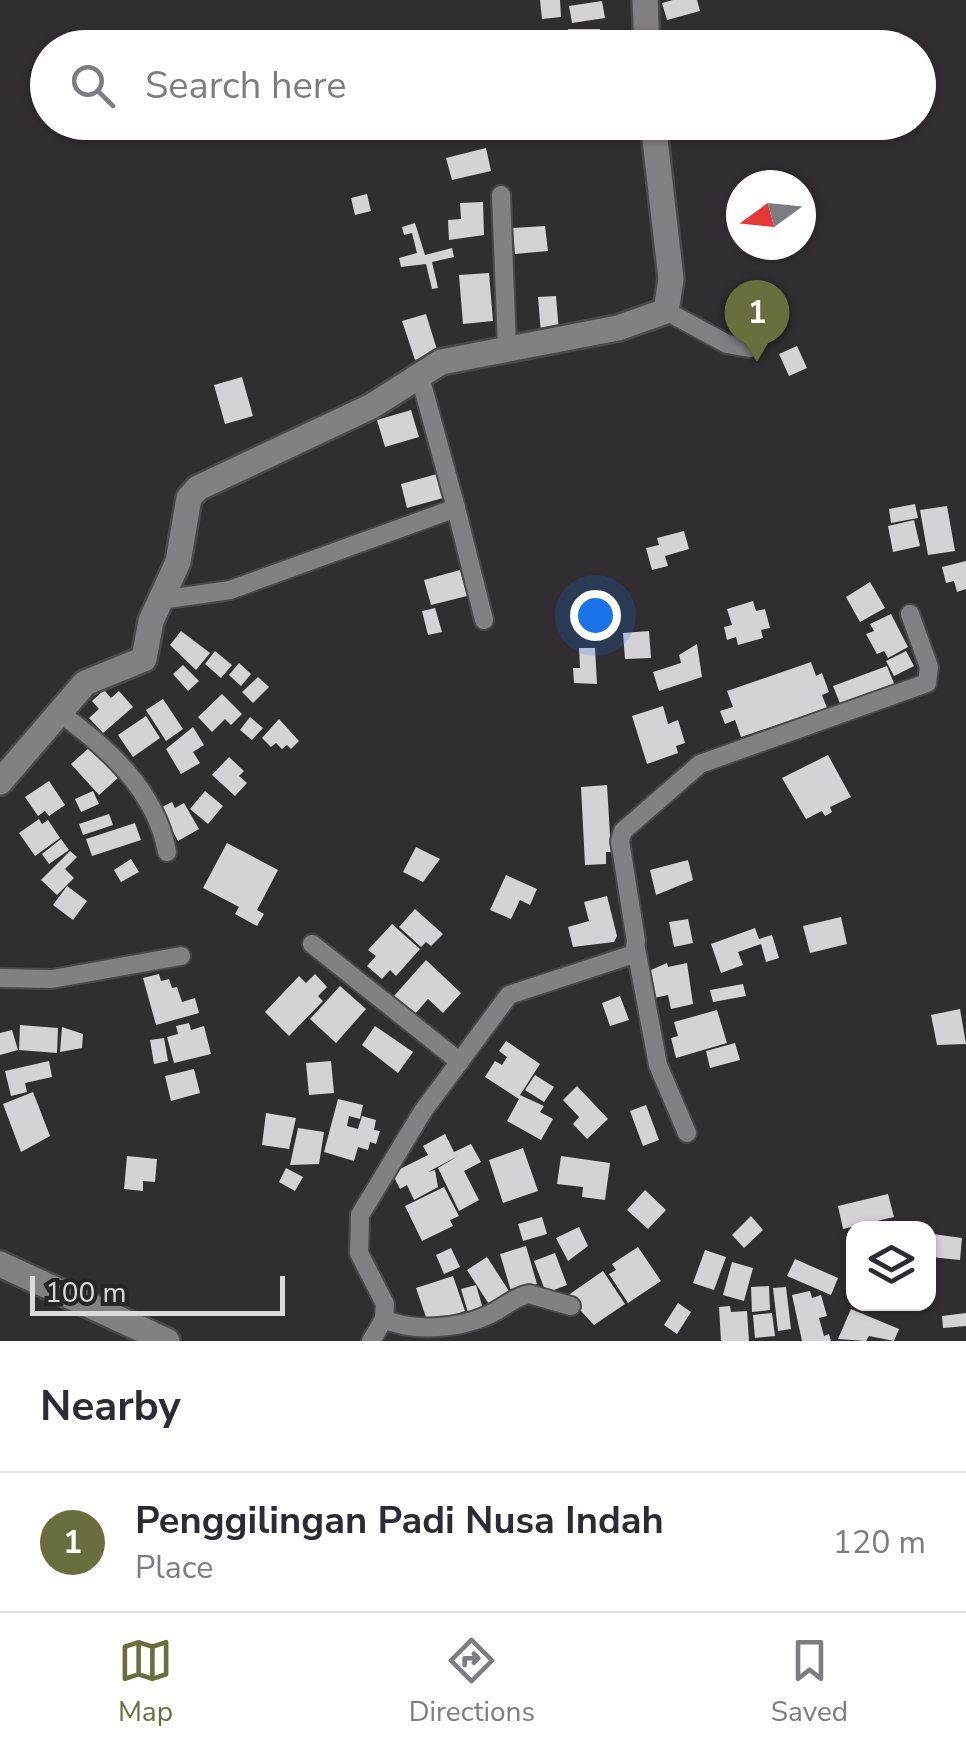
<!DOCTYPE html>
<style>
:root{--surface:#fff;--page:#f2f2f3;--text:#2b2b33;--muted:#7c7c81;--line:#e1e1e2;--accent:#6a6e3c}
body{margin:0;font-family:"Nunito Sans",sans-serif;background:var(--page);color:var(--text)}
.controls{position:absolute;right:30px;bottom:30px;display:grid;overflow:hidden;border-radius:20px;box-shadow:0 2px 8px #0004}
.controls button{width:90px;height:90px;display:grid;place-items:center;padding:0;border:0;border-bottom:2px solid var(--line);background:var(--surface);color:var(--text);font:50px sans-serif}
.compass{position:absolute;left:726px;top:170px;width:90px;height:90px;border-radius:50%;background:var(--surface);box-shadow:0 2px 8px #0004;rotate:255deg}
.scale{position:absolute;left:30px;bottom:25px;width:255px;box-sizing:border-box;padding-left:10px;border:5px solid #dcd9dc;border-top:0;font-size:28px;line-height:35px;white-space:nowrap;color:#dcd9dc;-webkit-text-stroke:8px #272327;paint-order:stroke}
.you{position:absolute;left:595px;top:615px;width:35px;height:35px;margin:-25px;border:8px solid #fff;border-radius:50%;background:#1a73e8;box-shadow:0 0 0 15px #1a73e833}
.badge{display:grid;place-items:center;width:65px;height:65px;border-radius:50%;background:var(--accent);color:#fff;font-size:32px;font-weight:700}
.pin{position:absolute;translate:-50% -82px;filter:drop-shadow(0 2px 5px #0008)}
.pin::after{content:'';position:absolute;top:52px;width:35px;height:30px;background:inherit;clip-path:polygon(0 0,100% 0,50% 100%)}
.list{margin:0;padding:0;list-style:none}
h2{display:flex;justify-content:space-between;align-items:center;height:130px;margin:0;padding:0 40px;font-size:42px}
h2 small{font-size:32px;font-weight:400;color:var(--muted)}
.list li{display:grid;grid-template-columns:65px 1fr auto;gap:30px;align-items:center;box-sizing:border-box;height:140px;padding:0 40px;border-top:2px solid var(--line)}
.list b{display:block;font-size:38px;white-space:nowrap}
.list p{margin:0;font-size:32px;white-space:nowrap;color:var(--muted)}
.list em{font-size:32px;font-style:normal;color:var(--muted)}
.icon{flex:none;width:55px;height:55px;fill:none;stroke:currentColor;stroke-width:2;stroke-linecap:round;stroke-linejoin:round}
.map{position:relative;flex:none;width:966px;height:1341px;overflow:hidden}
.search{position:absolute;background:var(--surface);box-shadow:0 2px 8px #0004;left:30px;right:30px;top:30px;height:110px;display:flex;align-items:center;gap:25px;box-sizing:border-box;padding:0 35px;border-radius:55px;color:var(--muted);font-size:38px}
.sheet{height:270px;background:var(--surface)}
nav{display:flex;justify-content:space-around;align-items:center;box-sizing:border-box;height:140px;border-top:2px solid var(--line);background:var(--surface);font-size:28px;color:var(--muted)}
nav a{display:grid;justify-items:center;gap:5px}
nav .on{color:var(--accent)}
.map>svg:first-child{display:block}
.building{fill:#d6d1d7}
.lines{fill:none;stroke-linecap:round;stroke-linejoin:round}
.street-casing{stroke:#4c484c;stroke-width:22}
.secondary-casing{stroke:#4c484c;stroke-width:30}
.street{stroke:#847f84;stroke-width:18}
.secondary{stroke:#847f84;stroke-width:25}
</style>
<div class="map">
<svg width="966" height="1341" viewBox="0 0 966 1341">
<rect width="100%" height="100%" fill="#312d31"/>
<!-- building -->
<g class="building">
<polygon points="540,0 560,0 561,17 542,19"/>
<polygon points="673,0 697,0 700,11 667,20 662,3"/>
<polygon points="602,1 605,18 572,23 569,6"/>
<polygon points="568,29 600,29 603,48 549,48 549,35 568,35"/>
<polygon points="486,148 491,171 452,180 446,158"/>
<polygon points="367,194 371,211 355,215 351,198"/>
<polygon points="483,202 484,235 449,240 448,220 461,219 460,203"/>
<polygon points="415,223 425,255 452,248 454,257 432,262 438,288 432,289 426,264 401,267 399,258 417,253 412,233 404,235 402,227"/>
<polygon points="545,226 548,251 515,254 513,228"/>
<polygon points="489,273 493,321 463,324 459,275"/>
<polygon points="556,296 559,333 541,334 538,297"/>
<polygon points="426,314 438,353 415,360 402,321"/>
<polygon points="797,346 807,368 789,376 779,354"/>
<polygon points="242,377 253,416 225,424 214,385"/>
<polygon points="411,410 419,437 385,447 377,420"/>
<polygon points="437,474 443,498 407,508 401,484"/>
<polygon points="915,504 918,518 891,523 889,509"/>
<polygon points="947,506 955,551 928,555 920,510"/>
<polygon points="914,520 920,546 893,552 888,526"/>
<polygon points="684,531 689,549 665,556 668,566 652,570 646,548 659,545 657,538"/>
<polygon points="966,561 966,589 957,592 954,581 946,583 942,567"/>
<polygon points="460,570 467,596 431,605 424,580"/>
<polygon points="870,582 885,608 860,622 846,597"/>
<polygon points="753,601 756,611 765,609 770,628 761,630 763,638 738,645 736,637 727,640 724,627 732,625 727,609"/>
<polygon points="435,608 442,632 428,635 422,611"/>
<polygon points="891,614 908,647 888,658 884,651 877,654 866,634 874,631 870,624"/>
<polygon points="181,631 210,653 196,670 170,645"/>
<polygon points="649,631 651,658 625,659 623,633"/>
<polygon points="697,644 702,677 659,691 653,672 681,663 679,655"/>
<polygon points="579,648 595,648 597,684 574,683 573,668 580,668"/>
<polygon points="215,651 232,665 221,678 205,664"/>
<polygon points="906,651 914,666 894,676 886,661"/>
<polygon points="811,662 816,676 822,673 829,692 822,695 827,708 741,737 735,720 725,724 720,711 733,707 727,691"/>
<polygon points="239,663 251,674 241,686 229,675"/>
<polygon points="183,665 199,681 188,691 173,674"/>
<polygon points="887,666 897,691 843,711 833,686"/>
<polygon points="258,677 269,687 253,703 242,692"/>
<polygon points="104,690 111,698 119,691 133,707 103,733 89,718 99,709 92,701"/>
<polygon points="222,694 242,714 231,725 225,719 212,732 198,717"/>
<polygon points="163,699 183,729 166,741 146,710"/>
<polygon points="663,706 668,724 678,720 685,743 676,746 678,753 647,764 632,716"/>
<polygon points="146,716 160,738 133,757 118,735"/>
<polygon points="250,717 263,728 252,740 240,730"/>
<polygon points="279,719 299,741 291,749 287,745 282,749 276,743 271,747 262,738"/>
<polygon points="193,727 204,745 193,752 200,763 181,774 166,749"/>
<polygon points="90,747 118,778 99,795 71,764"/>
<polygon points="828,755 851,797 830,807 832,812 825,816 822,811 806,819 782,778"/>
<polygon points="229,757 244,771 239,776 247,783 235,796 212,775"/>
<polygon points="49,781 65,805 49,816 45,811 38,816 25,797"/>
<polygon points="607,785 611,852 606,852 606,864 585,865 581,787"/>
<polygon points="93,791 99,804 81,812 75,799"/>
<polygon points="205,791 223,806 208,824 190,809"/>
<polygon points="172,802 175,808 184,803 199,829 178,841 160,808"/>
<polygon points="109,814 113,825 83,835 79,824"/>
<polygon points="39,819 42,824 48,820 60,838 35,856 19,833"/>
<polygon points="135,823 141,840 92,856 86,839"/>
<polygon points="61,839 69,850 49,864 42,854"/>
<polygon points="227,843 278,870 257,910 264,914 257,926 235,914 239,907 203,888"/>
<polygon points="416,847 440,859 423,882 403,872"/>
<polygon points="70,851 77,857 65,869 74,878 57,895 41,880"/>
<polygon points="131,859 139,872 121,882 114,870"/>
<polygon points="688,860 693,880 656,895 650,870"/>
<polygon points="506,875 537,889 530,905 520,900 511,919 490,910"/>
<polygon points="67,886 87,901 73,920 53,905"/>
<polygon points="607,896 617,936 614,942 573,947 568,927 589,921 584,902"/>
<polygon points="415,909 443,934 431,946 426,942 421,947 399,927"/>
<polygon points="841,917 847,944 810,953 803,926"/>
<polygon points="688,919 693,943 674,947 669,922"/>
<polygon points="392,924 420,949 396,976 390,970 382,979 367,966 376,956 368,950"/>
<polygon points="755,928 759,939 772,935 779,958 766,962 761,944 738,952 743,965 721,973 711,944"/>
<polygon points="426,960 461,993 443,1013 428,999 414,1015 394,996"/>
<polygon points="667,963 668,967 687,963 693,1004 671,1009 668,995 649,999 644,973"/>
<polygon points="159,974 161,981 169,979 172,988 177,987 182,1002 195,998 199,1013 156,1025 143,978"/>
<polygon points="315,974 327,987 318,996 323,1001 289,1036 265,1012 299,976 306,983"/>
<polygon points="743,984 746,996 713,1002 710,990"/>
<polygon points="340,986 366,1009 336,1043 310,1019"/>
<polygon points="620,996 629,1020 610,1026 602,1003"/>
<polygon points="960,1009 966,1044 937,1045 931,1015"/>
<polygon points="717,1010 727,1043 676,1058 671,1038 678,1036 674,1022"/>
<polygon points="189,1023 191,1030 204,1026 211,1054 174,1063 167,1037 178,1034 176,1026"/>
<polygon points="20,1025 58,1028 57,1053 19,1050"/>
<polygon points="375,1026 413,1052 398,1073 362,1045"/>
<polygon points="62,1027 83,1034 82,1048 60,1052"/>
<polygon points="12,1030 18,1050 0,1055 0,1033"/>
<polygon points="164,1038 168,1061 154,1064 150,1040"/>
<polygon points="506,1041 540,1064 520,1095 544,1106 540,1112 553,1119 541,1140 507,1121 519,1099 485,1077 495,1061 502,1065 507,1057 499,1051"/>
<polygon points="735,1043 740,1060 710,1068 706,1051"/>
<polygon points="49,1061 52,1077 25,1083 27,1092 11,1096 5,1071"/>
<polygon points="331,1061 334,1093 309,1095 306,1063"/>
<polygon points="194,1069 200,1093 171,1101 165,1076"/>
<polygon points="535,1075 554,1087 544,1102 525,1090"/>
<polygon points="577,1086 608,1119 587,1139 573,1124 579,1117 563,1100"/>
<polygon points="33,1092 50,1136 21,1152 3,1104"/>
<polygon points="338,1099 363,1105 360,1119 349,1116 347,1126 358,1129 362,1116 376,1120 374,1130 380,1131 376,1144 370,1142 368,1150 358,1147 354,1161 324,1152"/>
<polygon points="646,1105 659,1140 643,1146 630,1111"/>
<polygon points="266,1113 296,1118 289,1149 262,1145"/>
<polygon points="298,1128 324,1132 319,1164 290,1165"/>
<polygon points="445,1134 454,1152 471,1144 481,1162 464,1171 479,1200 459,1211 438,1168 458,1156 428,1172 435,1170 438,1187 414,1200 407,1185 400,1189 392,1173 428,1155 423,1146"/>
<polygon points="523,1148 538,1191 503,1203 489,1160"/>
<polygon points="127,1156 157,1159 155,1182 143,1181 143,1191 124,1189"/>
<polygon points="561,1156 610,1163 605,1200 582,1197 583,1187 557,1184"/>
<polygon points="286,1168 303,1177 295,1191 279,1182"/>
<polygon points="444,1187 459,1216 450,1220 453,1226 422,1241 405,1206"/>
<polygon points="645,1190 666,1210 648,1229 627,1210"/>
<polygon points="888,1194 894,1217 843,1229 838,1206"/>
<polygon points="751,1216 763,1230 744,1248 732,1235"/>
<polygon points="542,1217 547,1234 523,1241 518,1224"/>
<polygon points="579,1227 588,1246 568,1261 556,1238"/>
<polygon points="933,1234 962,1238 960,1260 931,1257"/>
<polygon points="526,1246 537,1284 511,1291 500,1254"/>
<polygon points="638,1247 661,1281 628,1303 609,1274 616,1270 612,1264"/>
<polygon points="451,1248 460,1267 444,1274 436,1255"/>
<polygon points="705,1250 726,1257 714,1290 693,1283"/>
<polygon points="555,1253 567,1285 546,1293 534,1261"/>
<polygon points="487,1257 509,1291 492,1309 467,1270"/>
<polygon points="795,1259 838,1278 831,1295 787,1276"/>
<polygon points="732,1262 753,1268 744,1301 723,1295"/>
<polygon points="603,1271 625,1304 594,1325 567,1296"/>
<polygon points="453,1276 465,1311 428,1323 416,1288"/>
<polygon points="476,1285 484,1312 469,1316 461,1289"/>
<polygon points="769,1286 770,1310 752,1312 751,1287"/>
<polygon points="786,1287 791,1329 778,1331 773,1288"/>
<polygon points="810,1291 812,1298 821,1295 827,1316 819,1318 824,1336 829,1334 831,1341 802,1341 792,1295"/>
<polygon points="678,1303 691,1312 677,1334 664,1325"/>
<polygon points="730,1306 731,1312 747,1311 749,1341 721,1341 719,1307"/>
<polygon points="851,1309 899,1329 894,1341 869,1336 866,1341 838,1339"/>
<polygon points="772,1313 775,1336 755,1338 753,1315"/>
<polygon points="966,1313 966,1326 943,1328 942,1316"/>
</g>
<g class="lines">
<!-- street casing -->
<g class="street-casing">
<g id="street">
<polyline points="501,195 507,346"/>
<polyline points="666,311 727,344 749,348"/>
<polyline points="456,508 484,620"/>
<polyline points="161,600 230,590 456,508 419,373"/>
<path d="M57,711c49,35 99,79 110,141"/>
<polyline points="312,944 460,1062"/>
<polyline points="636,949 658,1065 687,1133"/>
<polyline points="0,978 52,979 181,956"/>
<path d="M384,1319c28,13 73,10 102,-3 16,-6 27,-19 43,-22l42,12"/>
<polyline points="371,1341 384,1319 385,1304 359,1253 360,1215 423,1111 509,995 634,954 636,941 620,841 623,831 700,764 927,683 929,667 910,614"/>
</g>
</g>
<!-- secondary casing -->
<g class="secondary-casing">
<g id="secondary">
<polyline points="645,0 647,48"/>
<polyline points="0,782 85,683 144,659 151,621 178,562 189,498 198,488 372,406 441,362 618,328 666,311 671,279 653,122"/>
<polyline points="0,1264 167,1341"/>
</g>
</g>
<!-- street -->
<use href="#street" class="street"/>
<!-- secondary -->
<use href="#secondary" class="secondary"/>
</g>
</svg>
<div class="controls">
<button><svg class="icon" aria-label="layers" viewBox="0 0 24 24"><path d="M12 4l9 5-9 5-9-5zM3 14l9 5 9-5"/></svg></button>
</div>
<svg class="compass" viewBox="-18 -18 36 36"><path d="M0-13l5 13h-10z" fill="#e53935"/><path d="M0 13l5-13h-10z" fill="#7c7c81"/></svg>
<div class="scale">100 m</div>
<div class="you"></div>
<div class="pin badge" style="left:757px;top:362px">1</div>
<div class="search"><svg class="icon" aria-label="search" viewBox="0 0 24 24"><circle cx="10" cy="10" r="6"/><path d="M15 15l6 6"/></svg>Search here</div>
</div>
<section class="sheet">
<h2>Nearby<small></small></h2>
<ul class="list">
<li><span class="badge">1</span><div><b>Penggilingan Padi Nusa Indah</b><p>Place</p></div><em>120 m</em></li>
</ul>
</section>
<nav>
<a class="on"><svg class="icon" aria-label="map" viewBox="0 0 24 24"><path d="M3 6l6-2 6 2 6-2v14l-6 2-6-2-6 2zM9 4v14M15 6v14"/></svg>Map</a>
<a><svg class="icon" aria-label="directions" viewBox="0 0 24 24"><path d="M12 3l9 9-9 9-9-9zM9 14v-3h6M13 9l2 2-2 2"/></svg>Directions</a>
<a><svg class="icon" aria-label="saved" viewBox="0 0 24 24"><path d="M7 4h10v16l-5-4-5 4z"/></svg>Saved</a>
</nav>
